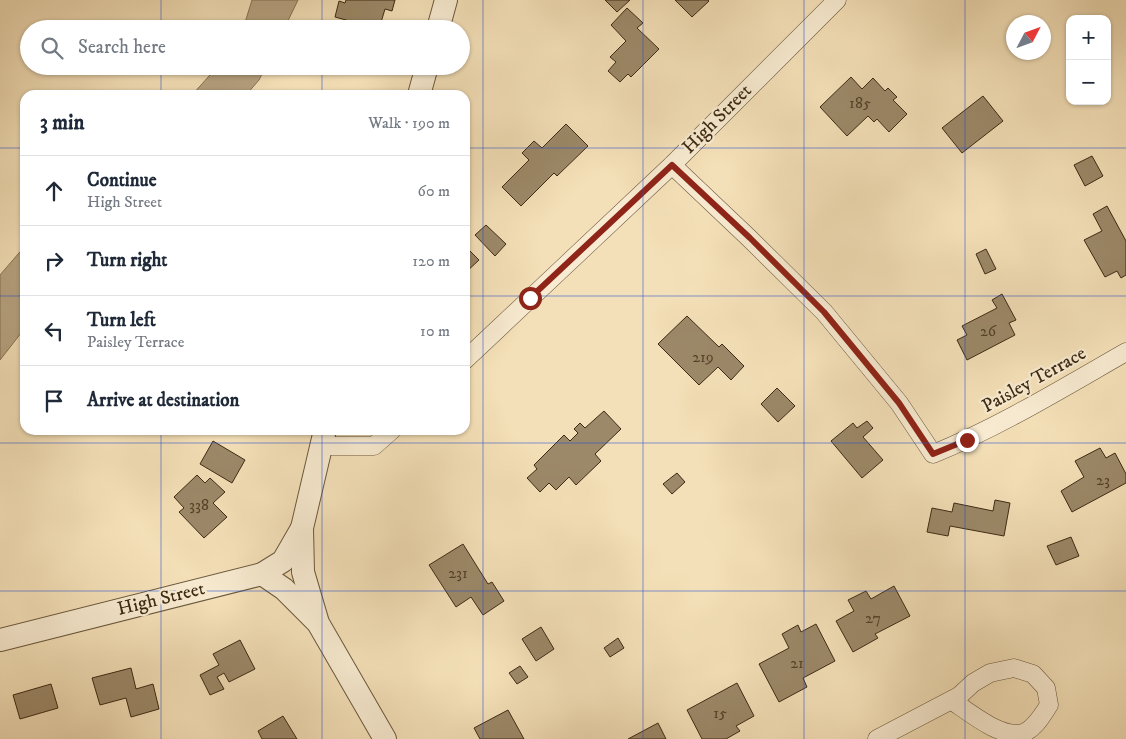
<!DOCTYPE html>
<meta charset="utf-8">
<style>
:root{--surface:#fff;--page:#f2f2f3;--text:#1f2937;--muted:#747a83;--line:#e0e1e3}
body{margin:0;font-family:"IM FELL DW Pica",serif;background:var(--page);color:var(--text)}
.controls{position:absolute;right:15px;top:15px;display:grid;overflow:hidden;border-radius:10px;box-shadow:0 1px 4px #0004}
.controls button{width:45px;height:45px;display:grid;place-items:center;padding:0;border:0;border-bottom:1px solid var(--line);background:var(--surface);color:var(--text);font:25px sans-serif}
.compass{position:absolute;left:1006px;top:15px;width:45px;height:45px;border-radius:50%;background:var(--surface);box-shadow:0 1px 4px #0004;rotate:49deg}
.stop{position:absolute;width:15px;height:15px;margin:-11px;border:4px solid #8f2418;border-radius:50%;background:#fff}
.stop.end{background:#8f2418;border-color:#fff;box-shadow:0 1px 5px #0008}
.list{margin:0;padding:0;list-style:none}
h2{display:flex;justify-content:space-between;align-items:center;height:65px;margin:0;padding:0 20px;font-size:21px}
h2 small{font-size:16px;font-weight:400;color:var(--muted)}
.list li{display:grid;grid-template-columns:32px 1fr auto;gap:15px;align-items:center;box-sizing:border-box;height:70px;padding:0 20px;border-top:1px solid var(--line)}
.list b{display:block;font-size:19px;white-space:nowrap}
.list p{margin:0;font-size:16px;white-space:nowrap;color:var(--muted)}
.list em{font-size:16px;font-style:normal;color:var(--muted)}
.icon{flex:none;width:28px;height:28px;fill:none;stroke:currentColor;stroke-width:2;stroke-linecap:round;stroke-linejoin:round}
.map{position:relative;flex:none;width:1126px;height:739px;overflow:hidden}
.search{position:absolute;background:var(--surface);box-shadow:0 1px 4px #0004;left:20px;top:20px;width:450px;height:55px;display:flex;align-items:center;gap:12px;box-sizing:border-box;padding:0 18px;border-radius:28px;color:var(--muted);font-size:19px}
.panel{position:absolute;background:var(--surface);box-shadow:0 1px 4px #0004;left:20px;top:90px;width:450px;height:345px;border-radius:15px}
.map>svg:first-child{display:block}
.water{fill:#b6a280;stroke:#867255}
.building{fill:#9c8969;stroke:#3d2a14}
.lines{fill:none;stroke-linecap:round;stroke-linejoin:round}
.minor-casing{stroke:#6b583d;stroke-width:19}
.tertiary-casing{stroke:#6b583d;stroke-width:24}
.minor{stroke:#f8ebd1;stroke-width:18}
.tertiary{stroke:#f8ebd1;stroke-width:22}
.route{stroke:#8f2418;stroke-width:6}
.grid{fill:none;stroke:#1d4ed8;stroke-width:1;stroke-opacity:0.55}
.labels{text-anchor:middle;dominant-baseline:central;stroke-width:4.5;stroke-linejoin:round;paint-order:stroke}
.number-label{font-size:16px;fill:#554229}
.street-label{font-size:19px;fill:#3d2a14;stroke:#f8ebd1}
</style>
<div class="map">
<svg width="1126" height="739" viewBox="0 0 1126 739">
<rect width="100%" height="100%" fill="#f4e0b8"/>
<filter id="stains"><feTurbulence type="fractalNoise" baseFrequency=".004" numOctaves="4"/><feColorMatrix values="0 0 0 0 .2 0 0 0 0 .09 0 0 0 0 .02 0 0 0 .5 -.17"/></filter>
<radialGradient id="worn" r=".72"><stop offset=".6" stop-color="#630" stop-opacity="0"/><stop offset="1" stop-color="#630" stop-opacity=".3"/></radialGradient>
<!-- water -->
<g class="water">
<polygon points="252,0 298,0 284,29 243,29"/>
<polygon points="218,66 266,66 259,80 246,95 192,95"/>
<polygon points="25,246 25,328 0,360 0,275"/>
</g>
<!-- building -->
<g class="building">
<polygon points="346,0 395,0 392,11 385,9 379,29 335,17 339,1 345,3"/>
<polygon points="605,0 630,0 617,12"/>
<polygon points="675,0 708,0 709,1 692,17"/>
<polygon points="627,8 643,23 637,28 659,49 631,77 628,74 620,82 608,71 616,62 610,57 626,41 611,25"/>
<polygon points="341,66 371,66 368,74"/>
<polygon points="851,77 862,89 873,78 885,91 888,88 897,97 893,100 907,114 889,132 877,119 874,122 868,116 847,136 820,107"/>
<polygon points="983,96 1003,121 962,153 942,128"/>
<polygon points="566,124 588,146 557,176 554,173 521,206 502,187 529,160 522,153 534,141 542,148"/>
<polygon points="1092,156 1103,176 1085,186 1074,165"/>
<polygon points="1107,206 1126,241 1126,275 1121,278 1117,271 1105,277 1084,240 1102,231 1093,214"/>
<polygon points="486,225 506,244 495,256 475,235"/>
<polygon points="465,246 479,260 465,273"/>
<polygon points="986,249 996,269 985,274 976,254"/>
<polygon points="1002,294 1016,320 1009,323 1015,335 967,360 957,340 967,335 962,326 997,308 992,300"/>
<polygon points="687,316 719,347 722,344 744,366 731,380 718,367 699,385 658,344"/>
<polygon points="777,388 795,406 778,422 761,404"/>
<polygon points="604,411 621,429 595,454 601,461 576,485 569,477 556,490 549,483 540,492 527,478 537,469 534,465 564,435 570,441 578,433 574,429 580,423 585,428"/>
<polygon points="867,421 873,428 863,437 883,460 862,478 831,441 853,423 857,428"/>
<polygon points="213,441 245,460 232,483 200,464"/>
<polygon points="1100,448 1106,458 1115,453 1126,474 1126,483 1072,512 1061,491 1084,477 1075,461"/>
<polygon points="677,473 685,482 672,494 663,484"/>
<polygon points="197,475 205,483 210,478 225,492 213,503 227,517 204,538 179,512 184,508 174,497"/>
<polygon points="995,500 1010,503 1004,536 950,526 948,536 927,532 932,508 952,512 954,503 993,511"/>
<polygon points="1071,537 1079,556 1056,565 1047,546"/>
<polygon points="463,544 488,584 492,582 504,601 483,615 471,597 456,607 429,565"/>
<polygon points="894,586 910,616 875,634 878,638 853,652 836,621 854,611 848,600 866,591 871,599"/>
<polygon points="816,624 835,661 803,678 807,687 779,702 759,664 789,648 782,634 798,625 801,632"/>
<polygon points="541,627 554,649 536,661 522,639"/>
<polygon points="618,638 624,648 610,657 604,648"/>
<polygon points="240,640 255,669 229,682 224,673 217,677 224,689 210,695 200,675 219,665 213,654"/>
<polygon points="520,666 528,677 517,684 509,673"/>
<polygon points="131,668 136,689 153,684 159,709 131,717 126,698 100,705 92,678"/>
<polygon points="737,683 754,716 736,726 740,731 726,739 702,739 687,710"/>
<polygon points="51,684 58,708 20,719 13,695"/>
<polygon points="508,710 524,739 480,739 474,728"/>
<polygon points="283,716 297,739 262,739 258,731"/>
<polygon points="658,723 666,739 628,739"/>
</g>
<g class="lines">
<!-- minor casing -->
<g class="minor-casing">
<g id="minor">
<path d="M672,165l77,73 75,74 75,91 34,51c68,-28 130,-66 193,-102"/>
<polyline points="465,360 672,165 837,0"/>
<polyline points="321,446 374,446 392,430"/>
<path d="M877,739l82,-43 14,-13 17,-10 24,-5 19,6 13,14 3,17c-6,9 -14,24 -26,28 -22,6 -54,-21 -72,-33"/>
</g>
</g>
<!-- tertiary casing -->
<g class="tertiary-casing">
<g id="tertiary">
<polyline points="438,29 446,0"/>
<polyline points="419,95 427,66"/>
<polyline points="325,430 302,528 303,572 318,623 385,739"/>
<polyline points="262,574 284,589 315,620"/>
<polyline points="0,640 262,574 283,561 302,528"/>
</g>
</g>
<!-- minor -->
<use href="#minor" class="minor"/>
<!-- tertiary -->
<use href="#tertiary" class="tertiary"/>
</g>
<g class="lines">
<!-- route -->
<polyline class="route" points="530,298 672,165 750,238 824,312 899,403 933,454 967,440"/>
</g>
<!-- grid -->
<path class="grid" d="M161,0v29M322,0v29M483,0v739M643,0v739M804,0v739M965,0v739M161,66v29M322,66v29M0,148h25M465,148h661M0,296h25M465,296h661M161,430v309M322,430v309M0,443h1126M0,591h1126"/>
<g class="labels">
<!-- number labels -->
<g class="number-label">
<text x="860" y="103">185</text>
<text x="988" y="331">26</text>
<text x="703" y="357">219</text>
<text x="1103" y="480">23</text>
<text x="199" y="505">338</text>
<text x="458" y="573">231</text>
<text x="873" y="618">27</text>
<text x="797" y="663">21</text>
<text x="720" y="713">15</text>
</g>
<!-- street labels -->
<g class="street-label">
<text transform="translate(717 119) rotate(-45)">High Street</text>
<text transform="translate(1034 380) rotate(-29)">Paisley Terrace</text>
<text transform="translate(161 599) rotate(-14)">High Street</text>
</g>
</g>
<rect width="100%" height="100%" filter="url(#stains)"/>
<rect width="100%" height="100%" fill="url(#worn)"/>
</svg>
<div class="controls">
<button>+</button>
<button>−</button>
</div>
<svg class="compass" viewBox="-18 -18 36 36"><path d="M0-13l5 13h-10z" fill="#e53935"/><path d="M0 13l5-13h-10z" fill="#747a83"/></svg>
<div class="stop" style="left:530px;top:298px"></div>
<div class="stop end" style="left:967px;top:440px"></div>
<div class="search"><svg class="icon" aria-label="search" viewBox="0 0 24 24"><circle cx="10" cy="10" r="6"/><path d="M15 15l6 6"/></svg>Search here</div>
<section class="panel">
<h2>3 min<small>Walk · 190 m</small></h2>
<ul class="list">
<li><svg class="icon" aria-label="ahead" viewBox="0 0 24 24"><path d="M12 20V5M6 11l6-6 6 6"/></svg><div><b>Continue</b><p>High Street</p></div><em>60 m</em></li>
<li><svg class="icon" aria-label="right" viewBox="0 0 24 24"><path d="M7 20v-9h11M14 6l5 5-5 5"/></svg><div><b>Turn right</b></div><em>120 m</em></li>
<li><svg class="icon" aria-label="left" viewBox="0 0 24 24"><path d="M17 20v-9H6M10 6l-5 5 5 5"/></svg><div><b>Turn left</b><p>Paisley Terrace</p></div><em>10 m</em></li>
<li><svg class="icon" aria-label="arrive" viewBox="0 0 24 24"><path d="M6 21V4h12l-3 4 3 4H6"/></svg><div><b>Arrive at destination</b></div></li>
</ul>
</section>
</div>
